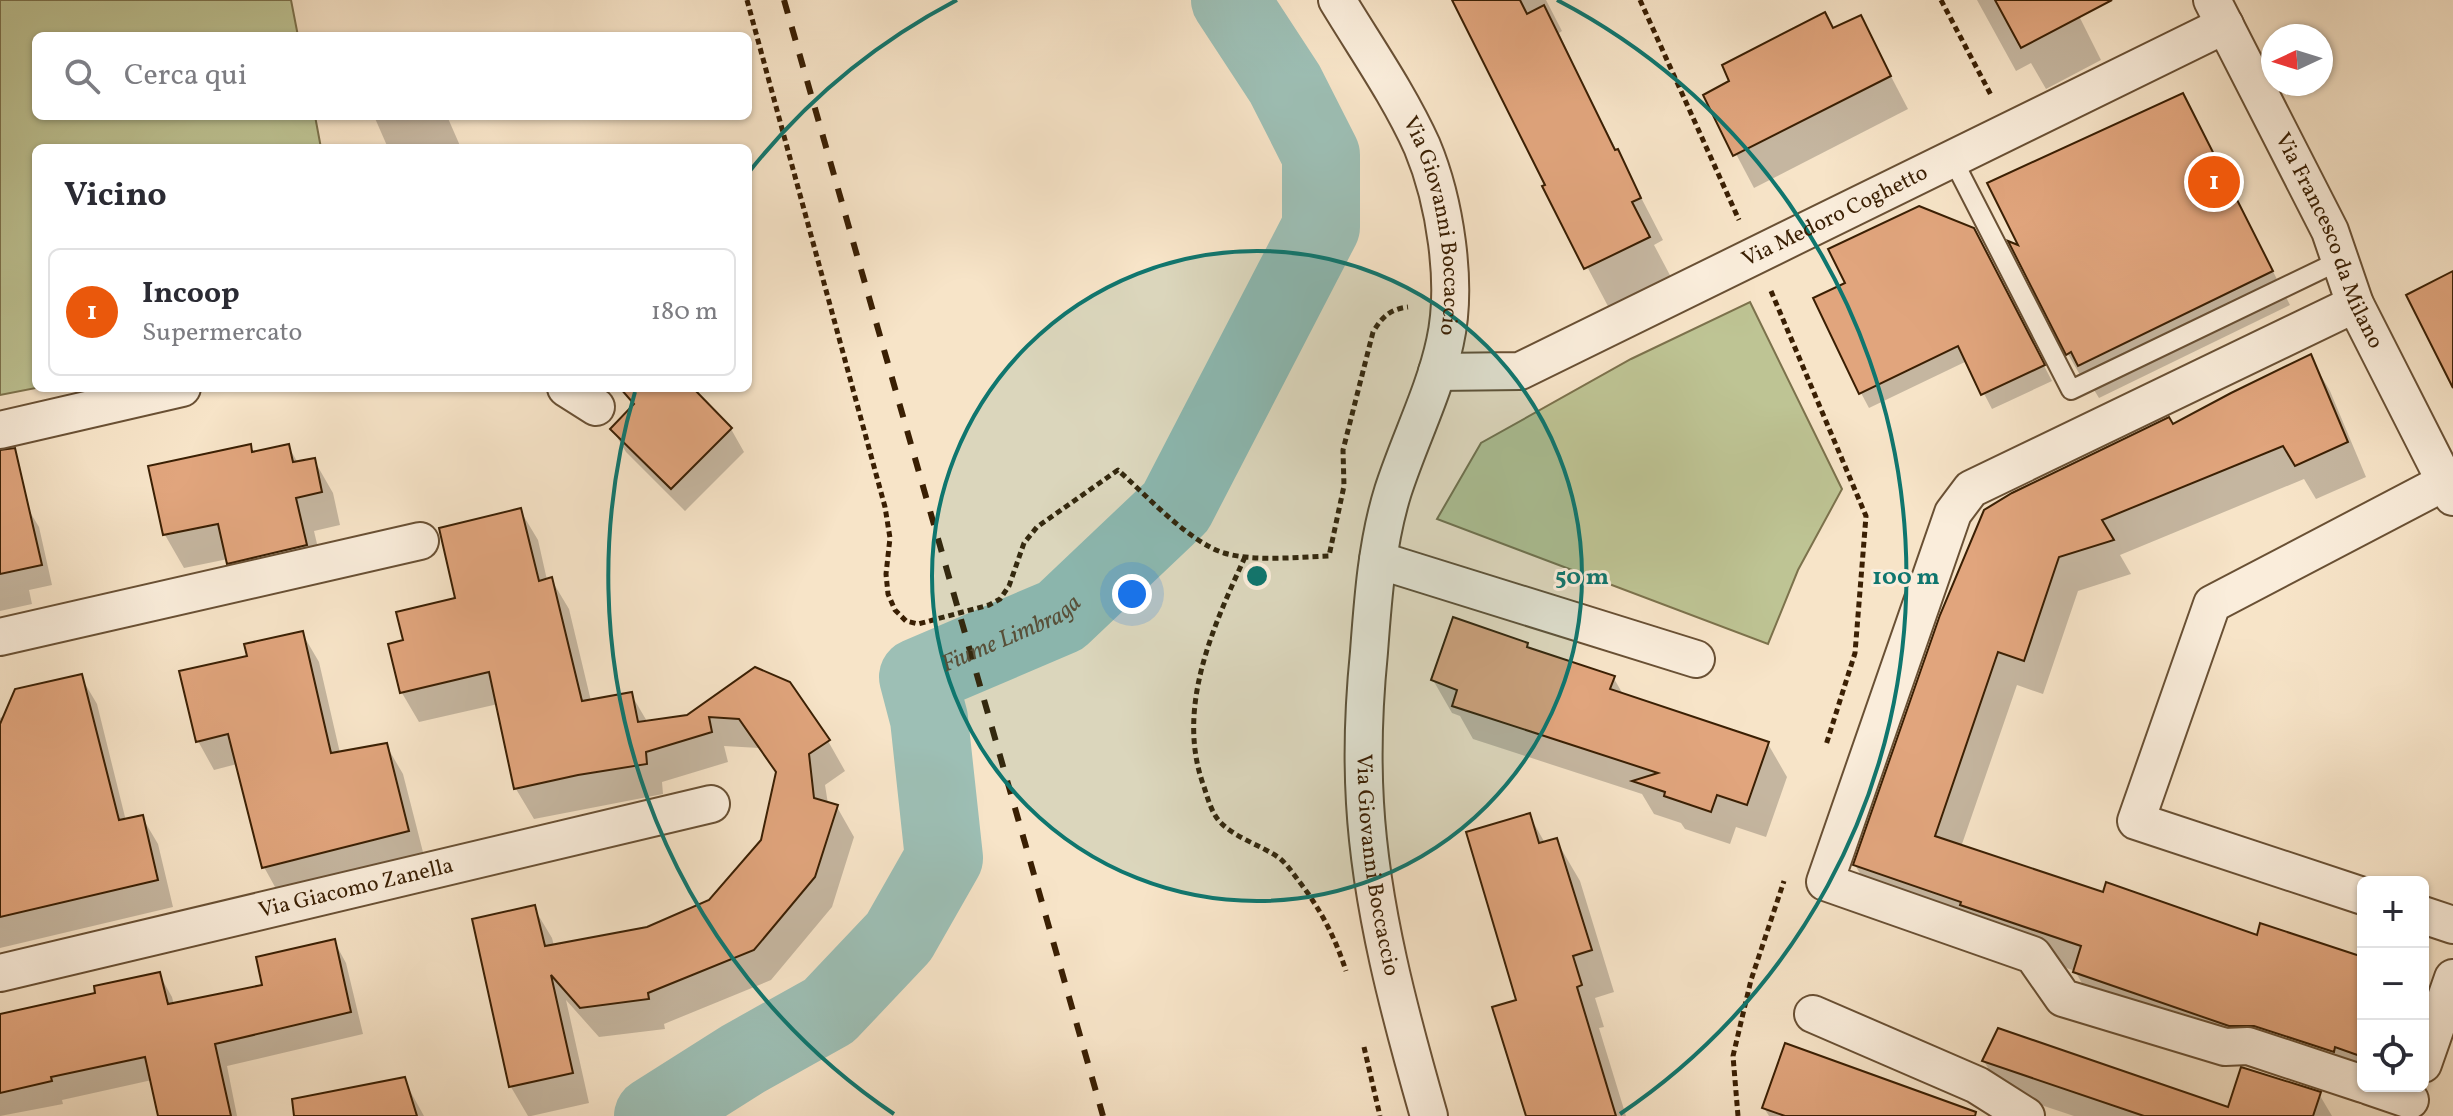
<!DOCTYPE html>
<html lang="it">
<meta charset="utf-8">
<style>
:root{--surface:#fff;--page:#f2f2f3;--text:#2b2b33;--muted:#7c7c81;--line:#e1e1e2;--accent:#ea580c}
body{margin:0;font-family:Vollkorn,serif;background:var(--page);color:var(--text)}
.controls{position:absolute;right:24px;bottom:24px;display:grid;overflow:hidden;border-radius:12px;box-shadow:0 2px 6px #0004}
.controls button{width:72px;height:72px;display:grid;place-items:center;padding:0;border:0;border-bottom:2px solid var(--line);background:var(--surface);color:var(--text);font:40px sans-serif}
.compass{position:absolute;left:2261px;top:24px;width:72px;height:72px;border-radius:50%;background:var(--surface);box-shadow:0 2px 6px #0004;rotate:266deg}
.you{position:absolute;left:1132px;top:594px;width:28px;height:28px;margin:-20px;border:6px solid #fff;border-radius:50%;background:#1a73e8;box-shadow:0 0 0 12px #1a73e833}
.badge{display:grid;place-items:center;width:52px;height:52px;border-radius:50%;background:var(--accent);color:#fff;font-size:26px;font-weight:700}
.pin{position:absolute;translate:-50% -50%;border:4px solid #fff;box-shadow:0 2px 8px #0006}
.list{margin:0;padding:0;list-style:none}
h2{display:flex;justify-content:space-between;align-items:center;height:104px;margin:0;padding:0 32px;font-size:34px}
h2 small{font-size:26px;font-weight:400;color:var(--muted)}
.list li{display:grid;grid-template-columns:52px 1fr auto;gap:24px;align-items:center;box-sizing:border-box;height:128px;margin:0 16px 16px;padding:0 16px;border:2px solid var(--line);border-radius:12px}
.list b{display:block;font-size:30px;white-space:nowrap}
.list p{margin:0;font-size:26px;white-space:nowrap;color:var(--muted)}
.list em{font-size:26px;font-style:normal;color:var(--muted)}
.icon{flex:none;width:44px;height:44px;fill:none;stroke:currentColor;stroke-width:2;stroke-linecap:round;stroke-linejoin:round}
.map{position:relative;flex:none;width:2453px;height:1116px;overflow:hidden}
.search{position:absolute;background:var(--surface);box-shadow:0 2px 6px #0004;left:32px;top:32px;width:720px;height:88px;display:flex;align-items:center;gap:20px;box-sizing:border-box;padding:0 28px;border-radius:12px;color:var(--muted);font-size:30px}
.panel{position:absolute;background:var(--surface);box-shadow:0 2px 6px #0004;left:32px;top:144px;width:720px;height:248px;border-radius:12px}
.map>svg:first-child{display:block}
.green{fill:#bec494;stroke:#7c724c;stroke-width:2}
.shadow{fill:#0003}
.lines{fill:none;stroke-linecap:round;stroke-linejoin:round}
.river{stroke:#9dbfb5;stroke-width:78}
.building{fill:#e1a57d;stroke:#3a1f03;stroke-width:2}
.lane-casing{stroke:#695034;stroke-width:22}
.street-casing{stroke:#695034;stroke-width:40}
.path{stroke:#3a1f03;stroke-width:5;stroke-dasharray:6 4;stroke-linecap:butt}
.lane{stroke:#faeddb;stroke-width:18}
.street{stroke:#faeddb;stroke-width:36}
.rail{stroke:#3a1f03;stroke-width:6;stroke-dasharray:14 14;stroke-linecap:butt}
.ring{fill:none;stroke:#0f766e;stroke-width:4}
.labels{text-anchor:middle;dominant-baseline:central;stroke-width:6;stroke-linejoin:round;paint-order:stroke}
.street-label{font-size:22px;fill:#3a1f03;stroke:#faeddb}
.water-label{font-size:24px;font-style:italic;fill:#584f38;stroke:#faeddb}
.centre{fill:#0f766e;stroke:#faeddb;stroke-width:4}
.ring-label{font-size:24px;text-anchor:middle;font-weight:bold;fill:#0f766e;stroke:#faeddb;stroke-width:6;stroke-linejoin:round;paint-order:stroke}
</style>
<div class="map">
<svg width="2453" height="1116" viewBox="0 0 2453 1116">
<rect width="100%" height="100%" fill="#f7e4c8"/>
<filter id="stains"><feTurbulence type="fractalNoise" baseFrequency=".0025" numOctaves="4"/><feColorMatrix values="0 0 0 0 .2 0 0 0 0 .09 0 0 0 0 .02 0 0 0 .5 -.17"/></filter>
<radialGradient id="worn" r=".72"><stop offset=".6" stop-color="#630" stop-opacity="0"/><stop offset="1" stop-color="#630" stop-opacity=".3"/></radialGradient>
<!-- green -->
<g class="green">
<polygon points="0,0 291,0 298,36 36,36 36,116 315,116 321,148 36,148 36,388 0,395"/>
<polygon points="1750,302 1842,489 1798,570 1768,644 1437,519 1481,443 1631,359"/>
</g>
<!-- shadow -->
<g class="shadow">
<polygon points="1454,0 1546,0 1562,31 1559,33 1586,91 1663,240 1654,245 1672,279 1610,310 1545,187 1548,186"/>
<polygon points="1977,0 2071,0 2101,60 2046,89 2031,63 2016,71"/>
<polygon points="1860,17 1908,109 1754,188 1705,95"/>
<polygon points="374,116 447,116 461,148 388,148"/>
<polygon points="2201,129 2290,305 2099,398 2091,385 2087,387 2068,354 2012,245 2022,249"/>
<polygon points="1979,242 2052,381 1992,409 1967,361 1869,408 1861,393"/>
<polygon points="2310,357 2330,391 2366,477 2316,499 2304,479 2120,555 2131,574 2078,591 2043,694 2017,685 1961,847 2104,895 2258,937 2363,958 2363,1083 2095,1006 2075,971 1875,899 1855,865 1942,616 2173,427"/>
<polygon points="643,388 690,388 731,429 744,452 685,511 626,452 612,429 636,405"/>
<polygon points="250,446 254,453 288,446 298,463 314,460 333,493 340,525 314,531 325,578 248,596 228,559 184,568 165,535 151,468"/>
<polygon points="27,507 39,527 52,585 29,590 32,604 0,611 0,513"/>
<polygon points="520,510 538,540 547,580 551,579 569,609 591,701 631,694 648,723 688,717 755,670 828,741 845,771 825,785 828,804 837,807 854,837 832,907 771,980 664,1024 665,1029 599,1037 566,1000 589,1103 531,1116 528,1116 511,1087 474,921 534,908 552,938 554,946 648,929 711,902 763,841 778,776 759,748 724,746 728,762 662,782 663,794 534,819 516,789 498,704 419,722 402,693 406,641 458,600"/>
<polygon points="302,633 319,662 340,753 386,745 403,774 425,860 280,896 264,867 237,764 214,770 198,741 249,657"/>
<polygon points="1527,644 1530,650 1613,677 1624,696 1768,744 1787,777 1766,837 1736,827 1730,844 1685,829 1681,823 1654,814 1642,794 1473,739 1460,716 1452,713 1433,680"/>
<polygon points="81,677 97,704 126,821 142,817 158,844 173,907 0,948 0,718"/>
<polygon points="1529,815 1545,843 1556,840 1580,881 1614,992 1595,998 1604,1027 1599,1028 1626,1116 1528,1116 1519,1001"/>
<polygon points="334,941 346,963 363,1034 227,1066 237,1116 160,1116 152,1080 62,1100 63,1104 0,1116 0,1016 98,994 159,974 172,997 174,1005 265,986"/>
<polygon points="1984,1061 2230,1110 2319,1094 2332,1116 2074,1116 2002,1092"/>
<polygon points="404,1080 424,1116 337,1116"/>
<polygon points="1764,1108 1957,1116 1769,1116"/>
</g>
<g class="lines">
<!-- river -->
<path class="river" id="s1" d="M653,1116l90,-57 86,-48 70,-74 45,-79 -15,-139 -11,-42 143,-61 115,-109 145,-280v-72l-36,-71 -55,-84"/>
</g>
<!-- building -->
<g class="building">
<polygon points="1452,0 1520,0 1527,14 1544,5 1615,150 1618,149 1641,198 1632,202 1650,237 1584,269 1542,186 1545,185"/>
<polygon points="1995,0 2112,0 2021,48"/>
<polygon points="1825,12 1833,28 1861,15 1891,76 1733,156 1703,95 1729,81 1722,65"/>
<polygon points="2183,93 2273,271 2078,366 2071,352 2066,355 2008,241 2018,245 1987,183"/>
<polygon points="1919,206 1974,228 2045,365 1981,395 1958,346 1859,394 1813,298 1845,283 1828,249"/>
<polygon points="2453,271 2453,388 2406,295"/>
<polygon points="2311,354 2348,442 2295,466 2283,446 2102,520 2114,540 2059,557 2024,661 1998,652 1935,836 2103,892 2106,882 2257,935 2260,923 2363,957 2363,1057 2335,1047 2334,1052 2254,1026 2229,1026 2073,972 2081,946 1960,905 1961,902 1853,865 1940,615 1984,510 2012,493 2169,417 2173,424 2231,393"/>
<polygon points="620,388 693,388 732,428 671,489 610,429 634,404"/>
<polygon points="251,444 252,452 289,444 293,462 315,458 322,492 296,498 307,545 227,564 218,524 163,535 148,466"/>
<polygon points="15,448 42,565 0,574 0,450"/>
<polygon points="521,508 539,581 552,577 582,701 632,692 638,722 687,715 755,667 790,682 830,740 809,754 814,798 838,805 815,877 754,950 648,993 649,999 580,1008 551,975 573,1073 509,1087 472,919 535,905 545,946 647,927 709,900 761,840 776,772 739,719 709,717 712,732 646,752 647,764 578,775 514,789 489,672 400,693 388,644 403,640 396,612 455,598 439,528"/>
<polygon points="1453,617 1528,643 1527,647 1615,676 1610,689 1769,742 1747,805 1717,795 1711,812 1664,796 1665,792 1632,781 1658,773 1452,706 1457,690 1431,680"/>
<polygon points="303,631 331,753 387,743 409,831 262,868 228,734 196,742 179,671 247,656 244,644"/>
<polygon points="82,674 119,820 143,815 158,880 0,917 0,724 15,689"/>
<polygon points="1530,813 1539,843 1557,838 1592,950 1573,956 1582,985 1577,987 1616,1116 1526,1116 1492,1007 1516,1000 1466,832"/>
<polygon points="335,939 351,1012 215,1044 231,1116 158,1116 145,1057 51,1077 52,1081 0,1093 0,1014 95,993 94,986 160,972 168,1004 262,985 256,957"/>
<polygon points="1998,1028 2228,1107 2241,1067 2321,1092 2313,1116 2144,1116 1982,1061"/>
<polygon points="1785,1043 1976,1112 1975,1116 1785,1116 1762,1108"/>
<polygon points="405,1077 417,1116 294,1116 292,1099"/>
</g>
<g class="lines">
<!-- lane casing -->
<g class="lane-casing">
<polyline id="lane" points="1952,158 2071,390 2341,260"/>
</g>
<!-- street casing -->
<g class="street-casing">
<g id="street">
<path id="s2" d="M1337,0c29,48 62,95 85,146 23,55 36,138 23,196 -11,51 -36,99 -52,149 -16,51 -20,107 -24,161 -5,50 -7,101 -4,151 6,105 35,212 64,313"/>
<path id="s3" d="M2212,0l118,231 25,73 98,193"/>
<polyline points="2355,304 1971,489 1953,513 1825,882 2033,955 2063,998 2225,1047 2248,1046 2363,1084"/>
<path id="s4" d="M1437,372l83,-1 705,-346"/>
<polyline points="566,388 596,407"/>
<polyline points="0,430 182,388"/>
<polyline points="1378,560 1696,659"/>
<polyline points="0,637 420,541"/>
<polyline points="2363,896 2136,821 2212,604 2445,482"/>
<polyline points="2423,915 2453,925"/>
<path id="s5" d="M0,973l711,-169"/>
<polyline points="1813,1014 1977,1085 2026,1116"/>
<polyline points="2423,1064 2453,978"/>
<polyline points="2369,1086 2410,1100"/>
</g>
</g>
<!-- path -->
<g class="path">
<path d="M747,0l138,507 5,31 -4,36 2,20 7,16 11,11 12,3 71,-19 11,-6 9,-13 15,-43 13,-16 81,-57c28,25 71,72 106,83 31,9 73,4 105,3l15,-70 -1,-36 30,-118c9,-15 17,-23 35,-25"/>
<polyline points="1640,0 1739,220"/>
<polyline points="1941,0 1991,95"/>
<polyline points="1771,291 1866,516 1855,653 1826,745"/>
<path d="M1245,557c-32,70 -69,150 -42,227 5,14 8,29 18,39 15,15 39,22 57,34 8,6 14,15 20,23 22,28 37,57 48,91"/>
<polyline points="1364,1047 1380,1116"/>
<polyline points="1738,1116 1733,1056 1751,980 1784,881"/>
</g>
<!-- lane -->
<use href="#lane" class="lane"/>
<!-- street -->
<use href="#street" class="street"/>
<!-- rail -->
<polyline class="rail" points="784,0 1103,1116"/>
</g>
<!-- distance rings -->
<circle cx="1257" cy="576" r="325" fill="#0f766e" fill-opacity=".12"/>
<g class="ring">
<circle cx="1257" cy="576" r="325"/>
<path d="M894 1114A649 649 0 0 1 635 392M749 172A649 649 0 0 1 957 0M1557 0A649 649 0 0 1 1620 1114"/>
</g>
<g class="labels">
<!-- street labels -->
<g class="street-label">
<text stroke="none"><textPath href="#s4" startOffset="434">Via Medoro Coghetto</textPath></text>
<text stroke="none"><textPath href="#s2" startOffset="250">Via Giovanni Boccaccio</textPath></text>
<text stroke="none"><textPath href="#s3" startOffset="268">Via Francesco da Milano</textPath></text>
<text stroke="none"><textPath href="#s2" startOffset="904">Via Giovanni Boccaccio</textPath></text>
<text stroke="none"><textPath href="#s5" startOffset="366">Via Giacomo Zanella</textPath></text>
</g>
<!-- water labels -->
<g class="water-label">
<text stroke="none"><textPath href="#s1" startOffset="684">Fiume Limbraga</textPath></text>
</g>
</g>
<circle cx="1257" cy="576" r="12" class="centre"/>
<g class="ring-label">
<text x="1582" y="584">50 m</text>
<text x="1906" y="584">100 m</text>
</g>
<rect width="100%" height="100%" filter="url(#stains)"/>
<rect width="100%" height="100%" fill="url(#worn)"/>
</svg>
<div class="controls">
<button>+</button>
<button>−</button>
<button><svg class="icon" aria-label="locate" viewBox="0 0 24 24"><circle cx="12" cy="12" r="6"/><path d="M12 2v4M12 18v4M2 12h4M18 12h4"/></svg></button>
</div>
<svg class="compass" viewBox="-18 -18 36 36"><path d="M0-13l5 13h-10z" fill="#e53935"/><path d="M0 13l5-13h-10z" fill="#7c7c81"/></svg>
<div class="you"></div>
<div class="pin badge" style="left:2214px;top:182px">1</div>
<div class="search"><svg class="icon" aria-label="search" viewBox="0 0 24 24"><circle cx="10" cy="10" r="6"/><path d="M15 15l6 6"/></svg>Cerca qui</div>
<section class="panel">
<h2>Vicino<small></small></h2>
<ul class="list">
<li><span class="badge">1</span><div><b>Incoop</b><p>Supermercato</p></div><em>180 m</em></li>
</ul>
</section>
</div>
